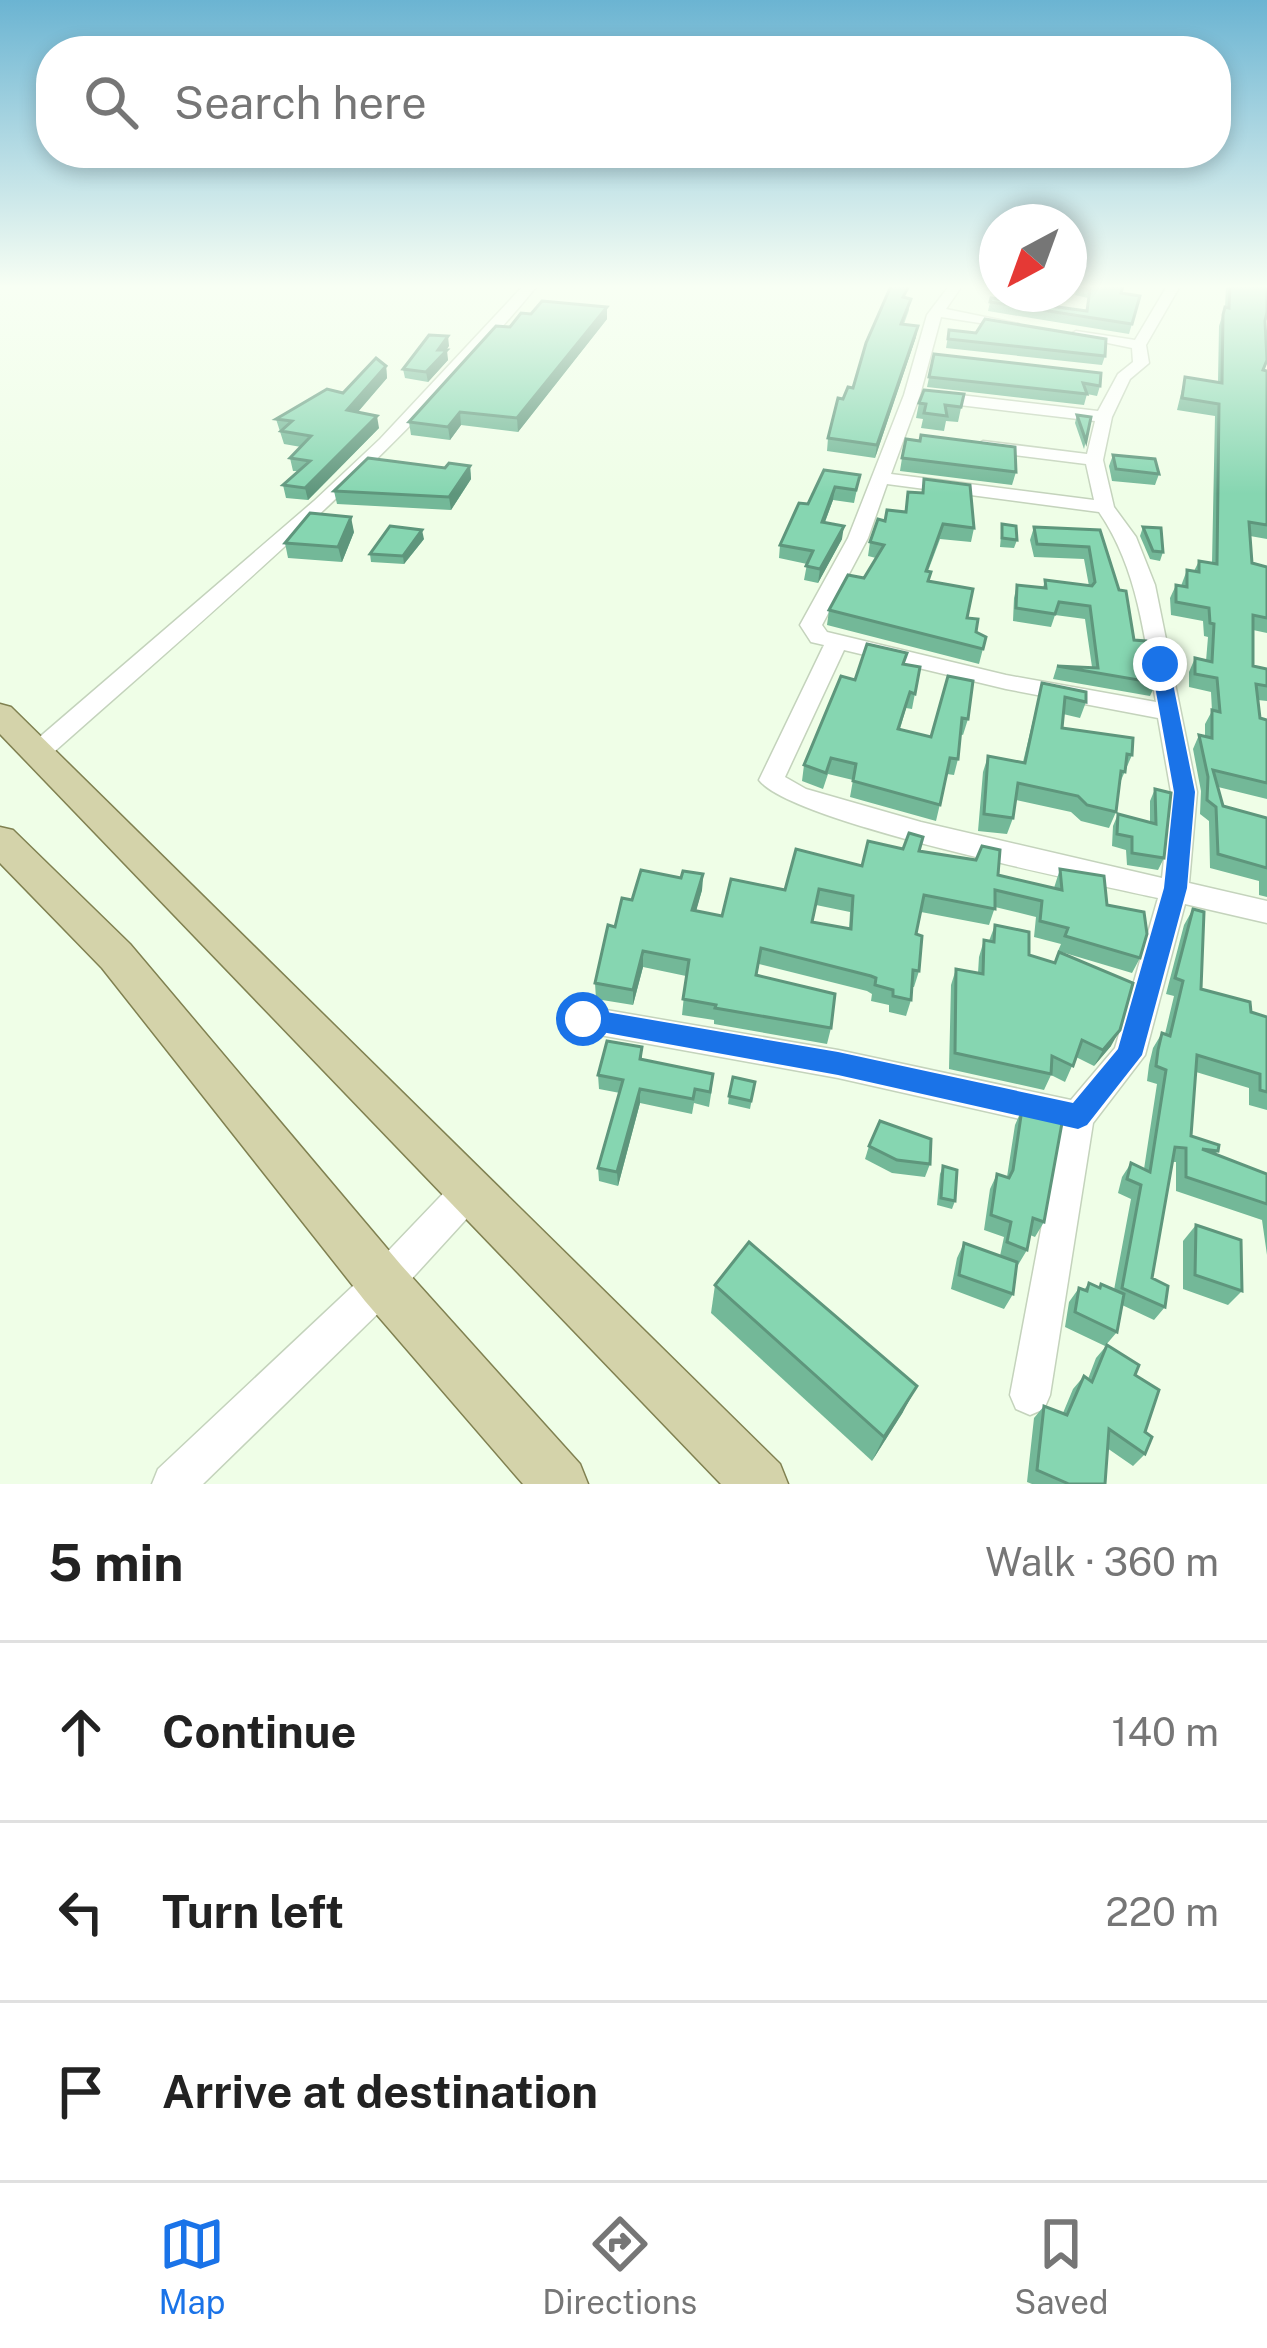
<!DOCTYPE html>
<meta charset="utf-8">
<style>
:root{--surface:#fff;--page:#f6f6f6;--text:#222;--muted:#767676;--line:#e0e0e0;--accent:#1a73e8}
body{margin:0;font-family:"Public Sans",sans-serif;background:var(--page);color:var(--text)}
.compass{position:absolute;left:979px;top:204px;width:108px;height:108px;border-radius:50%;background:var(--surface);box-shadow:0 6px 18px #0003;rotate:221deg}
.stop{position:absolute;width:36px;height:36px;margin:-27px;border:9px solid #1a73e8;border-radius:50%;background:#fff}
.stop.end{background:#1a73e8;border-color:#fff;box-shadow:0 3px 12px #0008}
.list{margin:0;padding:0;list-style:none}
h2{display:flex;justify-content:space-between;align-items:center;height:156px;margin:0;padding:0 48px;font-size:51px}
h2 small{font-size:39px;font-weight:400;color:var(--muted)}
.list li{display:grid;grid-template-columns:78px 1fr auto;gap:36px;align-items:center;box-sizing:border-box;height:180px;padding:0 48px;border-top:3px solid var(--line)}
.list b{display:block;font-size:45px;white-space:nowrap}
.list em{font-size:39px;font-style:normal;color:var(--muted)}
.icon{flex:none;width:66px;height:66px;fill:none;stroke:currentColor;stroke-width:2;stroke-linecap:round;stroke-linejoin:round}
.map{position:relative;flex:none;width:1267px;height:1484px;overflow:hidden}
.search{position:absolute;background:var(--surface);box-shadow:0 6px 18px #0003;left:36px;right:36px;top:36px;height:132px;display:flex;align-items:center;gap:30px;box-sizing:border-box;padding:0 42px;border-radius:48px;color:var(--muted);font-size:45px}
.sheet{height:696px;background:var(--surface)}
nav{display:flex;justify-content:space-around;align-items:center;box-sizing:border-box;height:168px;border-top:3px solid var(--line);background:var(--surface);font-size:33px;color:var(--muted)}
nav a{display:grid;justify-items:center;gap:6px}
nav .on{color:var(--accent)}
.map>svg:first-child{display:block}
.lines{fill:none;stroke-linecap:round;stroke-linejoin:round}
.minor-casing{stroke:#c4d3bc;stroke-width:3}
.major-casing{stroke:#808151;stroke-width:3}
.minor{fill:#fff;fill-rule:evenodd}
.major{fill:#d4d3aa;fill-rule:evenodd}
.wall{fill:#73b898;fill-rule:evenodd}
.shaded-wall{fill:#5e967c}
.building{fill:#86d6b1;stroke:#5e967c;stroke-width:3;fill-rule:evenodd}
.route{fill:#1a73e8}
</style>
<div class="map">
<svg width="1267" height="1484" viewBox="0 0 1267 1484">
<rect width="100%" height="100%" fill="#effee7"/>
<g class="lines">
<!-- minor casing -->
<g class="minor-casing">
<g id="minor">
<path d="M523,286h14c-146,176 -321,322 -491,473h-18l-3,-6 3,-6 286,-246 66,-62z"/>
<path d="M949,286h13l-16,23 73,15 -7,4 -71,-11 -21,78 -29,79 203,26 -8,-36 -103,-13 -9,-5 9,-5 104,13 8,-33 -161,-19 -8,-5 8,-5 164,19 20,-37 15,-12 -1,-14 -63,-13 7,-4 59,9 32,-54h13l-34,59 3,18 -19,16 -18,38 -9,43 11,47 22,30 19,48 42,207 -8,91 78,18v22l-82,-19 -40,151 -52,68 -43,272 -6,14 -14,6 -14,-6 -6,-14 50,-267 -222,-50 -255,-46 -11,-4 -4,-9 4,-9 11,-4 255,44 233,50 44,-52 43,-150c-67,-15 -367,-75 -399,-118l65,-135 -13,-3 -11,-17 48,-87 56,-143 23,-80zM887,484l212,28c39,57 45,124 57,190l-150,-27 -179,-43 -5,-7 46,-87zM844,650l162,39 152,29 13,74 -9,86 -241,-56 -115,-33 -21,-12z"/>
<polygon points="469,1174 481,1179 486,1191 481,1203 396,1296 203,1484 152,1484 158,1469 370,1270 457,1179"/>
</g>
</g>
<!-- major casing -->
<g class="major-casing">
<g id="major">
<polygon points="0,704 11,707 780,1464 788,1484 721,1484 0,734"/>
<polygon points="0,827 13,830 130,944 401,1265 580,1464 588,1484 523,1484 365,1301 102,968 0,863"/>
</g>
</g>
<!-- minor -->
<use href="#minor" class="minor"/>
<!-- major -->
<use href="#major" class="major"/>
</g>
<!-- wall -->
<g class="wall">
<polygon points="1078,286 1140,296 1129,334 988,311 991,298 1086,311 1088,298 1075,295"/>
<polygon points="1226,286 1267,286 1263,370 1267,371 1267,539 1250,536 1252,563 1267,567 1267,633 1253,630 1253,666 1267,669 1267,701 1258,700 1260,718 1267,720 1267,799 1218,787 1223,806 1267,818 1267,897 1259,895 1259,881 1210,868 1209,821 1200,814 1201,791 1193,749 1199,735 1205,736 1205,724 1212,711 1211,692 1189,687 1189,672 1195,658 1206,661 1208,637 1204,636 1203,621 1171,615 1170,598 1176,585 1181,586 1187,570 1194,571 1199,561 1212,563 1215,416 1177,410 1185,377 1218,382 1219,326 1225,307"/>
<polygon points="907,298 909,310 904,324 916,337 875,458 827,451 828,438 853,388"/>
<polygon points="607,307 607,319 518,432 461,425 450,440 411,435 409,422 510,327 531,314"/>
<polygon points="949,330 1105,356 1102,365 946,348"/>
<polygon points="449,346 445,350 448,360 428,382 405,378 403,369"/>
<polygon points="934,354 1100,386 1097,396 1087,394 1084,405 927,387"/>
<polygon points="386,366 387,378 358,412 379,428 308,500 286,498 283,485 298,471 293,471 290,458 301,447 284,444 276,419 343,393"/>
<polygon points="964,394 958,422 946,421 944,431 921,428 923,419 916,418 919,403"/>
<polygon points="1077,415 1091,417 1084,449 1075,423"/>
<polygon points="920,441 1016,472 1012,485 900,471 902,458"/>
<polygon points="1113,455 1159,474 1155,485 1112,481 1109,466"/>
<polygon points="470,466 471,479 451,510 337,504 334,491 445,468"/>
<polygon points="824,470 860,475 854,503 833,500 825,522 842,539 818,583 804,580 807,564 779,558 780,545 808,504"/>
<polygon points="908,492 974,528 971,542 940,539 928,571 929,581 967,618 976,632 986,637 979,664 827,625 829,610 864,578 876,558 868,556 870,542 885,521 905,512"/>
<polygon points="1002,524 1017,540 1014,548 1000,547"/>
<polygon points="1034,527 1100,530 1134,640 1156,683 1150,696 1053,679 1057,666 1092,667 1085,619 1055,615 1051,627 1013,621 1014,598 1017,585 1043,588 1045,580 1089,586 1084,559 1034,557 1030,540"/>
<polygon points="1143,527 1163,552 1160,561 1150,559 1140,536"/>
<polygon points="354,532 342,562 288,558 285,543"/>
<polygon points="424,539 404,564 371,562 370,554"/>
<polygon points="907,653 904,664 920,667 912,709 906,708 900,729 931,737 948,676 968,719 963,735 960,734 958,759 954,775 947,774 936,821 850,797 853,780 828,774 823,789 802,781 804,765 855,680"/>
<polygon points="1042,683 1086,702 1080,718 1063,714 1062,728 1132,755 1119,785 1116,812 1109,828 1081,821 1071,812 1016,800 1013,818 1007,834 978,831 983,772 988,756 1023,762"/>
<polygon points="1155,789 1164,858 1158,870 1127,865 1126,850 1112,846 1113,826 1118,814 1150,822 1150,801"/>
<path d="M903,849l16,2 79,24 56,13 6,-19 47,36 33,53 -8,15 -74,-22 3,-7 -27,-7 2,-20 -41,-10 -6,18 -68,-13 -5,22 3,37 -5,16h-2l-1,13 -5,16 -17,-4v-7l-18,-4 1,-7 -5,-3 -108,-27 -2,11 74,53 -4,16 -113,-20v-4l-32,-5 4,-39 -43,-9 -10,38 -37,-6 -1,-16 20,-56 17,-27 49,-22 22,-4 -1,16 -6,20 26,6 63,-26 77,-24zM816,905l34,7 -1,17 -36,-7z"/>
<polygon points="1193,909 1201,989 1251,1012 1267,1017 1267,1110 1249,1105 1249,1088 1196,1072 1191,1136 1218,1151 1215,1154 1267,1174 1267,1255 1262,1220 1176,1191 1176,1162 1172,1162 1152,1278 1165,1307 1154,1320 1122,1305 1117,1332 1105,1346 1065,1327 1069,1302 1079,1288 1084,1290 1089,1283 1098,1288 1101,1284 1114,1290 1131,1199 1118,1193 1122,1177 1131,1163 1144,1169 1157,1084 1147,1081 1149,1065 1153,1048 1162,1033 1165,1034 1174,996 1166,994 1184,925"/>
<polygon points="995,925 1029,955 1111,1046 1094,1066 1076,1057 1065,1082 1051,1075 1044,1090 949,1069 951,985 956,969 978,973 979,957 984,940 989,941"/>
<polygon points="642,1047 642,1060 712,1088 709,1107 694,1103 692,1114 640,1103 618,1186 599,1181 598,1168 620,1093 599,1089 598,1075"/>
<polygon points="755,1082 750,1109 728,1104 729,1096"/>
<polygon points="1022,1109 1044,1222 1035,1237 1030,1235 1027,1250 1018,1265 1016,1264 1013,1294 1004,1309 951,1289 957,1258 964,1243 1000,1256 1004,1237 984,1230 990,1189 997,1174 1007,1177 1015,1125"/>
<polygon points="869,1146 930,1164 925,1177 892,1173 865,1159"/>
<polygon points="943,1166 955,1201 952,1209 937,1205 940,1174"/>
<polygon points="1196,1225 1242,1291 1228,1305 1183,1289 1183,1241"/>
<polygon points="715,1285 903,1412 872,1461 711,1313"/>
<polygon points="1107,1345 1135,1375 1145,1432 1145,1454 1133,1466 1107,1448 1105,1484 1032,1484 1027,1482 1034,1418 1044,1406 1063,1413 1073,1389 1084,1376 1088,1379 1096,1358"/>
</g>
<!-- shaded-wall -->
<g class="shaded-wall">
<polygon points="607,307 607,319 518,432 517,418"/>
<polygon points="918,326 916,337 875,458 877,445"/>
<polygon points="448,336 449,346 443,355 447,350 448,360 428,382 426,372"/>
<polygon points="386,366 387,378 349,422 347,410"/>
<polygon points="460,412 461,425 450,440 448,427"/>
<polygon points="377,416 379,428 308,500 305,488"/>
<polygon points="470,466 471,479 451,510 449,497"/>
<polygon points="835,487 833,500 820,535 822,522"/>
<polygon points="351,517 354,532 342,562 338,547"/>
<polygon points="844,526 842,539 818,583 820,569"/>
<polygon points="422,530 424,539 404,564 403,556"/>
<polygon points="703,874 702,890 692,926 692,910"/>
<polygon points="643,951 643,967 633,1005 633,990"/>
<polygon points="1120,1030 1111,1046 1094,1066 1103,1050"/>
<polygon points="640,1089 640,1103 618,1186 617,1172"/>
<polygon points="917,1386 903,1412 872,1461 884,1437"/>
</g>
<!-- building -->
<g class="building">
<polygon points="891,286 909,286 903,297 911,299 901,324 918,326 877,445 828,438 838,398 843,399 848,387 853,388 866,343"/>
<polygon points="1078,286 1123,286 1121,293 1140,296 1132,324 990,302 991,298 1087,311 1090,289"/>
<polygon points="1230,286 1267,286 1267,312 1265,321 1267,360 1263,370 1267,371 1267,525 1249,522 1252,563 1267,567 1267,618 1253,615 1253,666 1267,669 1267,686 1256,684 1260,718 1267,720 1267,783 1213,770 1223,806 1267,818 1267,868 1218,854 1216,807 1207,800 1208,777 1199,735 1212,738 1212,710 1220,712 1217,678 1195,674 1195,658 1212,662 1214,624 1210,623 1209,608 1176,602 1176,585 1187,587 1187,570 1199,572 1199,561 1217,564 1219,404 1182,398 1185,377 1222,383 1223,315 1225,307 1229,308"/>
<polygon points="542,301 607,307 517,418 460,412 448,427 409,422 496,326 510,327 521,313 531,314"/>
<polygon points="985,319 1106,339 1105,356 948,339 949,330 976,333"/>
<polygon points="429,335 448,336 438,350 447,350 426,372 403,369"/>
<polygon points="934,354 1101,373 1100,386 1083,383 1087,394 929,377"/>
<polygon points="376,358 386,366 347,410 377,416 305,488 283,485 310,461 290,458 311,436 281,431 292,421 276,419 327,389 343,393"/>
<polygon points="924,390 964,394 961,407 945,405 947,416 924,413 926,404 919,403"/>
<polygon points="1077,415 1091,417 1086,441"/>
<polygon points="921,435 1015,447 1016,472 902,458 906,439 920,441"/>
<polygon points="1113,455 1155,459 1159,474 1116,469"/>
<polygon points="368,458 445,468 449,463 470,466 449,497 334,491"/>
<polygon points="824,470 860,475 856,490 835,487 822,522 844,526 820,569 806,566 813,551 780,545 799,503 808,504"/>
<polygon points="924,479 970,485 974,528 943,524 926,571 931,572 928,581 973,589 967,618 978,619 976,632 986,637 983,649 829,610 848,575 864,578 884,545 870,542 878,519 885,521 887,510 906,512 908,492 923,493"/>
<polygon points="310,513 351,517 338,547 285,543"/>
<polygon points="1002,524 1016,526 1017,540 1002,538"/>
<polygon points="390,526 422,530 403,556 370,554"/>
<polygon points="1034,527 1100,530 1119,590 1126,591 1134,640 1146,641 1156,683 1057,666 1098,668 1090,606 1059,602 1055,614 1016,608 1017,585 1046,588 1045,580 1092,586 1095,582 1089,547 1037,544"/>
<polygon points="1143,527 1161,528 1163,552 1153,551"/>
<polygon points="867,644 907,653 903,664 920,667 915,694 910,692 898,729 931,737 948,676 973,681 968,719 962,718 958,759 950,758 940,805 853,781 856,764 831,758 826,773 804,765 841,676 855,680"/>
<polygon points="1042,683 1086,692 1086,702 1065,697 1062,728 1133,738 1132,755 1127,754 1125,772 1121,771 1116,812 1087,805 1078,796 1018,783 1013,818 984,814 988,756 1025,763"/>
<polygon points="1155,789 1171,793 1164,858 1132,853 1132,837 1117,834 1118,814 1156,824"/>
<path d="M909,833l14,4 -4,14 57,9 6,-14 18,4 -2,25 64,15 -2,-21 44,7 3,29 37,7 3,22 -7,24 -75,-22 3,-8 -28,-7 2,-20 -47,-11v19l-71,-14 -8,39 6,2 -3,35 -6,-1 -2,30 -18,-4v-6l-18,-5 1,-7 -5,-2 -110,-28 -5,27 79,19 -4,34 -116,-20 1,-3 -33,-6 6,-39 -46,-9 -10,39 -38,-7 13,-58 7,2 7,-29 10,2 9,-30 40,8 2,-7 20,3 -11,36 30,6 9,-37 54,11 11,-41 66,17 6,-25 35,8zM819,889l34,7 -2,33 -39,-7z"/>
<polygon points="1193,909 1204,912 1201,989 1250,1002 1251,1012 1267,1017 1267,1092 1260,1090 1260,1074 1197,1055 1191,1136 1219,1145 1218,1151 1202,1149 1267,1174 1267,1204 1186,1177 1186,1148 1175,1147 1152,1278 1168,1286 1165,1307 1122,1288 1141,1185 1127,1179 1131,1163 1150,1172 1166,1070 1156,1066 1158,1050 1162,1033 1170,1036 1183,981 1175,978"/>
<polygon points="995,925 1029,932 1029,955 1055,963 1059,952 1133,983 1120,1030 1103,1050 1082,1040 1073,1066 1052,1056 1051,1074 955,1053 956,969 983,974 984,940 994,942"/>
<polygon points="607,1041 642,1047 640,1059 713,1074 710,1092 695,1089 693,1099 640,1089 617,1172 598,1168 623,1080 598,1075"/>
<polygon points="733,1077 755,1082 751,1101 729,1096"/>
<polygon points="1022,1109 1062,1123 1044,1222 1033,1218 1027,1250 1007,1242 1011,1222 991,1215 997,1174 1009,1178 1013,1170"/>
<polygon points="880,1121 931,1139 930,1164 897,1160 869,1146"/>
<polygon points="943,1166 957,1170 955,1201 941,1198"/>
<polygon points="1196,1225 1241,1240 1242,1291 1195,1275"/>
<polygon points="749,1242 917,1386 884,1437 715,1285"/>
<polygon points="964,1243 1017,1262 1013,1294 959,1275"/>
<polygon points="1089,1283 1100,1288 1101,1284 1124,1294 1117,1332 1075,1312 1079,1288 1087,1291"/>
<polygon points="1107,1345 1139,1365 1135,1375 1159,1390 1145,1432 1152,1437 1145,1454 1109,1429 1105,1484 1069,1484 1037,1470 1044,1406 1067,1415 1084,1376 1092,1382"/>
</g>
<!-- sky -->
<linearGradient id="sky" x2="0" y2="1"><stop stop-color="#6bb4d2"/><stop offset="0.58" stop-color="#f8fff4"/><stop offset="1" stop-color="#f8fff4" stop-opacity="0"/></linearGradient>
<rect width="1267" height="494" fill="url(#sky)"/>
<!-- route -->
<polygon class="route" points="1160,659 1169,664 1195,792 1187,888 1142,1055 1087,1125 1078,1129 838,1075 574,1027 571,1019 574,1012 583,1008 838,1052 1073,1103 1118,1049 1164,888 1174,792 1151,664"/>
</svg>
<svg class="compass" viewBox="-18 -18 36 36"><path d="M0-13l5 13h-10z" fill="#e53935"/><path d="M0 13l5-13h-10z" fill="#767676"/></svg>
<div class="stop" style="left:583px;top:1019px"></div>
<div class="stop end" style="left:1160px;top:664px"></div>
<div class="search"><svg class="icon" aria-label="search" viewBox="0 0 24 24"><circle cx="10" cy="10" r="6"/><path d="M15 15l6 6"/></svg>Search here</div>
</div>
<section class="sheet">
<h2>5 min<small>Walk · 360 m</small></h2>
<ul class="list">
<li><svg class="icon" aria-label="ahead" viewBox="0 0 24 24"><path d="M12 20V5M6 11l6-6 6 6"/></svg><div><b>Continue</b></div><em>140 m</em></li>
<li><svg class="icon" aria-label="left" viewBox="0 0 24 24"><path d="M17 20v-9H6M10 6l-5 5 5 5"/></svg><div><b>Turn left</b></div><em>220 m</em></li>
<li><svg class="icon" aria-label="arrive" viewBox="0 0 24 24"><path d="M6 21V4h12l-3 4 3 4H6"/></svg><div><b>Arrive at destination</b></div></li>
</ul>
</section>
<nav>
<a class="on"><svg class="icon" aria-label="map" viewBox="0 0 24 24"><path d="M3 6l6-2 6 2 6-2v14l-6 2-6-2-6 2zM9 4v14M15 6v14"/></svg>Map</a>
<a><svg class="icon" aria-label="directions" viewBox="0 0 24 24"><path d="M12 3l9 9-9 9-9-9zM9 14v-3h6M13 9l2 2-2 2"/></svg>Directions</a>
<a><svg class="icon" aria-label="saved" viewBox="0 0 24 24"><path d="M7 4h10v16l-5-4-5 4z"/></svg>Saved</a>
</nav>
